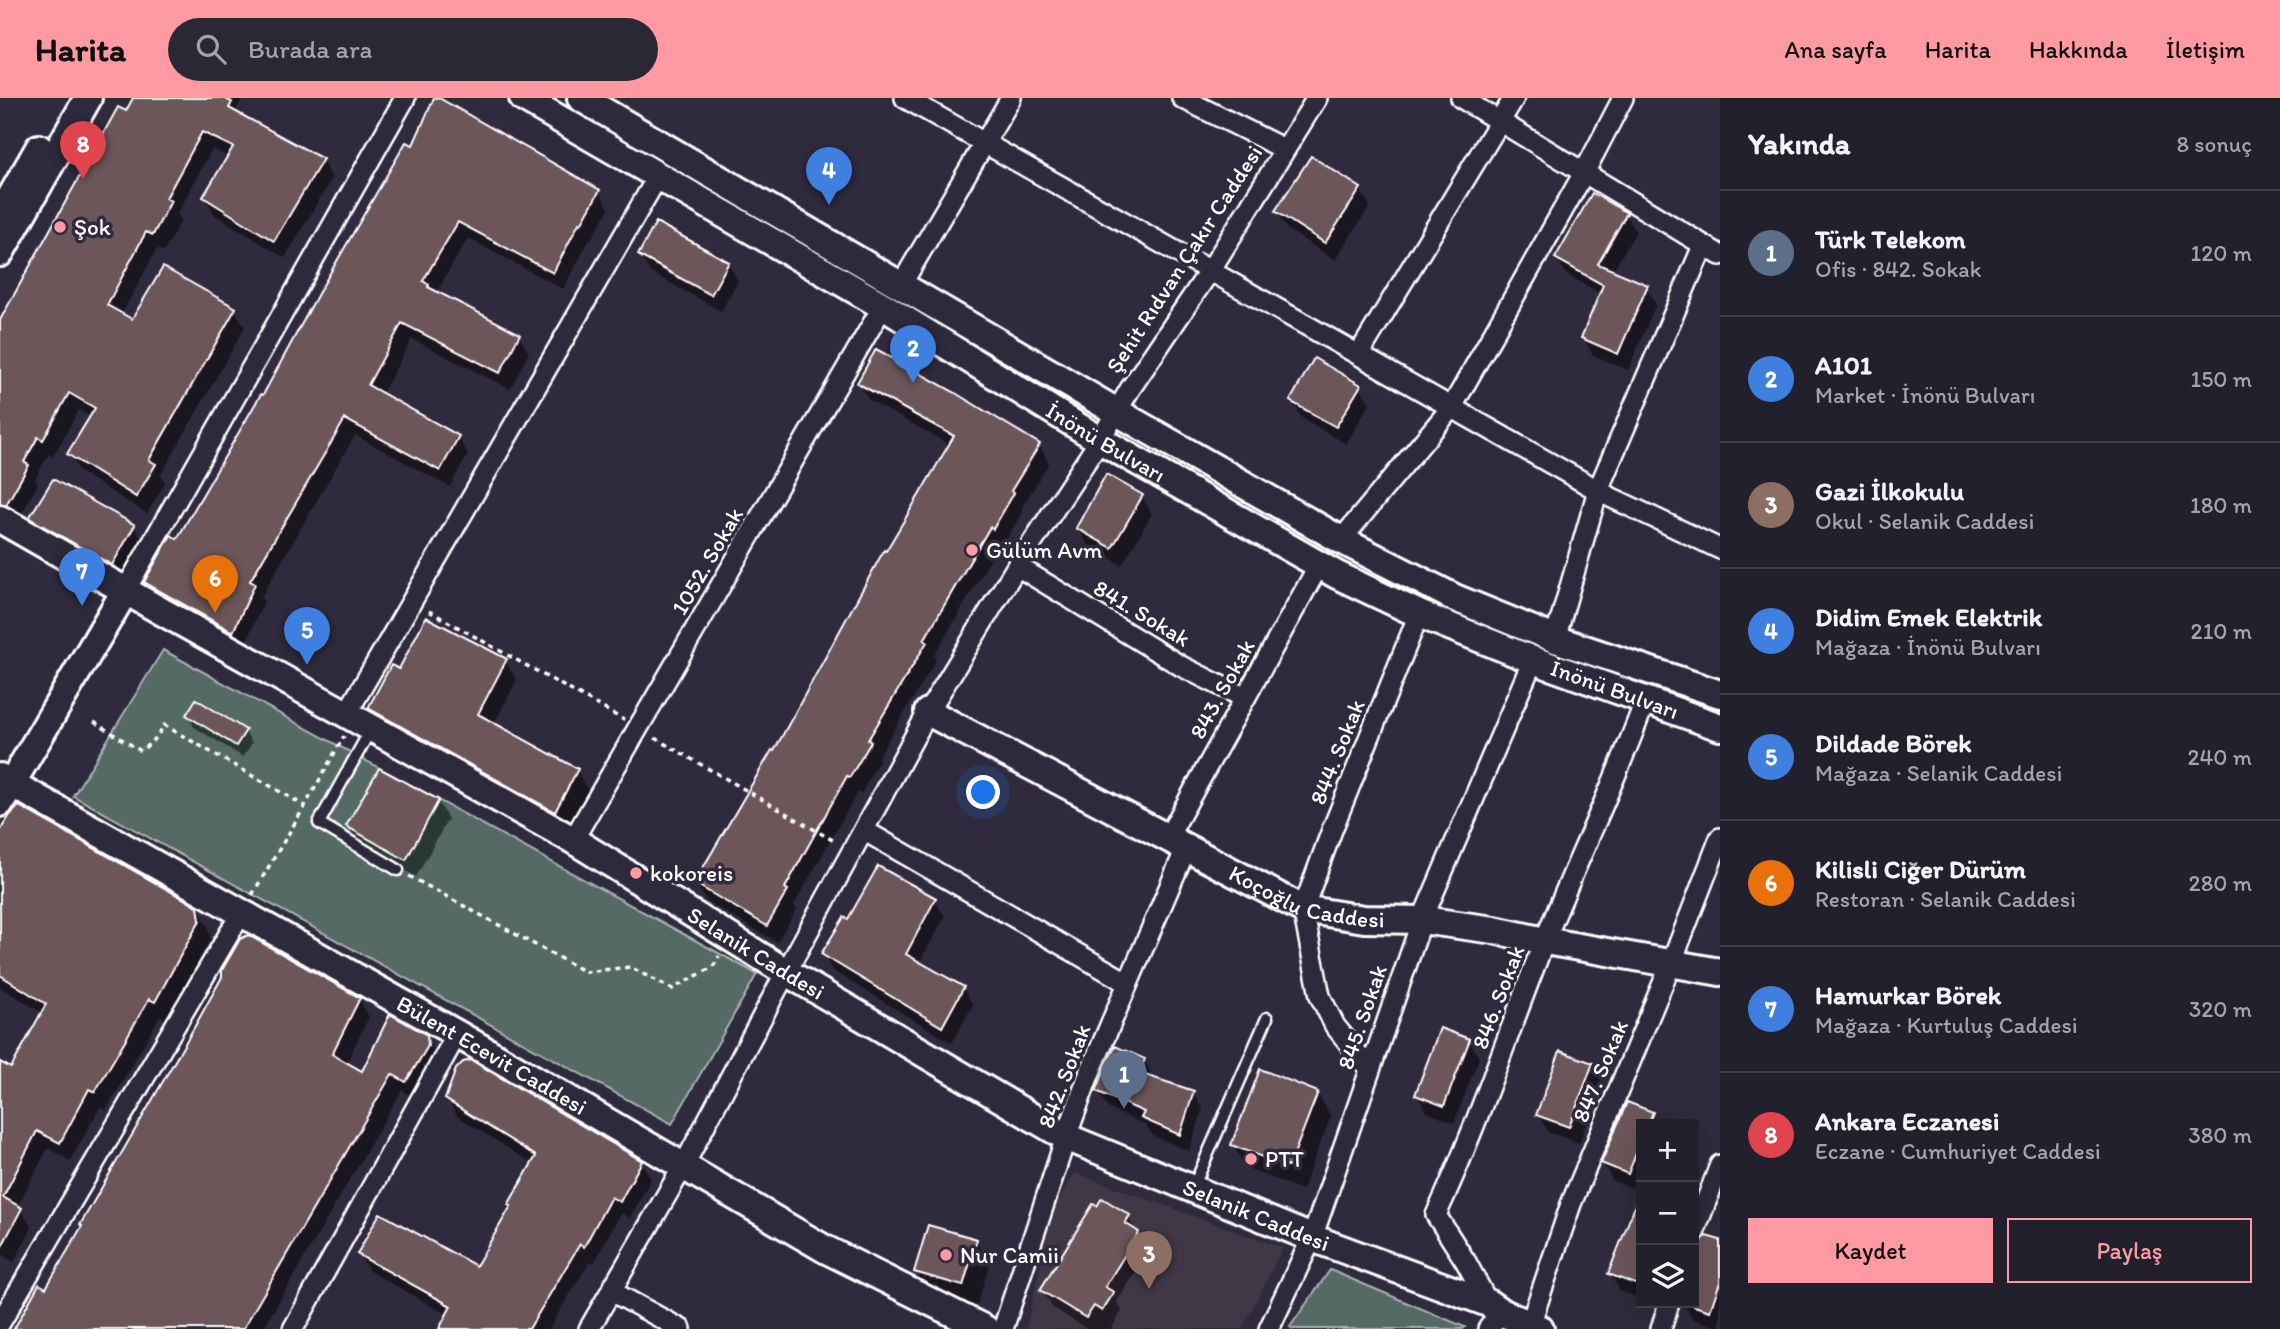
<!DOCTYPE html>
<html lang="tr">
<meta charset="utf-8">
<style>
:root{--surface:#23202e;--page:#2b2836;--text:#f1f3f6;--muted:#a3a3aa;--line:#403e4a;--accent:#ff9aa2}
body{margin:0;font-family:Itim,sans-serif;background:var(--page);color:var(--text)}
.controls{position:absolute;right:21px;bottom:21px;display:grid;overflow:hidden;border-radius:0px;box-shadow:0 7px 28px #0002}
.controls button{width:63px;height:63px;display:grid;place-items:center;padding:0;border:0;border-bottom:2px solid var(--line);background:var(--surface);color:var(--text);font:35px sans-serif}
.you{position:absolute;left:984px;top:695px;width:24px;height:24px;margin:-18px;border:5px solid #fff;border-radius:50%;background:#1a73e8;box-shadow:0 0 0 10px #1a73e833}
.badge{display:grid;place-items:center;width:46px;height:46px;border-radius:50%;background:var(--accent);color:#fff;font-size:23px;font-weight:700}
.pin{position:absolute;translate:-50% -58px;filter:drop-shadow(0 2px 4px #0008)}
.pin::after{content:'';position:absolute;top:37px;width:24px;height:21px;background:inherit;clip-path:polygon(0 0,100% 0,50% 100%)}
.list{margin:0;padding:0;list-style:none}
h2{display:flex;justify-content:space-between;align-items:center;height:91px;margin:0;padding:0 28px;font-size:30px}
h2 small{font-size:23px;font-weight:400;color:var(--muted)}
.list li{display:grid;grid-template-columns:46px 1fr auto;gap:21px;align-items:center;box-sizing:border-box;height:126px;padding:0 28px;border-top:2px solid var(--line)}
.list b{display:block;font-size:26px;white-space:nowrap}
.list p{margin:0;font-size:23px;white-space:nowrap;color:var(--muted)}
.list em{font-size:23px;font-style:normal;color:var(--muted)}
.actions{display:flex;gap:14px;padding:21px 28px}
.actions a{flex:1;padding:16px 0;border:2px solid var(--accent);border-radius:0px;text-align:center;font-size:24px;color:var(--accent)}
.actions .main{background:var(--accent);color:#111}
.icon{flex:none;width:38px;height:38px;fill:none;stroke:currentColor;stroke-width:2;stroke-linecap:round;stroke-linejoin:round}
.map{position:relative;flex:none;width:1720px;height:1231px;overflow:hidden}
header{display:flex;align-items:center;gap:42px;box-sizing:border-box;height:98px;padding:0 35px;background:var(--accent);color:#111}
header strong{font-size:33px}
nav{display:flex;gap:38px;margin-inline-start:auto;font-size:24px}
.search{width:490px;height:63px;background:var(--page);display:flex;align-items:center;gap:18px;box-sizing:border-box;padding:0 24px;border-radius:38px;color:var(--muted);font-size:26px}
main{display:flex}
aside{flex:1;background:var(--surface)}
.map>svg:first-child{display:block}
.built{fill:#413846}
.green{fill:#546a65;stroke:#aab4b2;stroke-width:2}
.shadow{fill:#0007;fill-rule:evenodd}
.building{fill:#6c575a;stroke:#fff;stroke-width:2}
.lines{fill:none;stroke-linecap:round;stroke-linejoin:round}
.lane-casing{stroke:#fff;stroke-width:15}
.street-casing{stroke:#fff;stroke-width:24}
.secondary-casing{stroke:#fff;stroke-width:32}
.path{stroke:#fff;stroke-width:3.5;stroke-dasharray:5 5;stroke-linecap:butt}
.lane{stroke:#2f2a3d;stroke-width:10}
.street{stroke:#2f2a3d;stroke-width:19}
.secondary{stroke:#2f2a3d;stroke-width:26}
.poi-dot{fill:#ff9aa2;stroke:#2f2a3d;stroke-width:2.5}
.labels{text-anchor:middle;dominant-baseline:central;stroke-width:7;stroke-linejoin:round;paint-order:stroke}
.poi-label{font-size:23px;fill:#fff;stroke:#2f2a3d;text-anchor:start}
.street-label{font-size:23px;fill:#fff;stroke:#2f2a3d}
</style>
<header>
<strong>Harita</strong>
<div class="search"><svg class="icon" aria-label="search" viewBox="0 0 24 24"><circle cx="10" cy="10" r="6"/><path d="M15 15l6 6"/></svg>Burada ara</div>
<nav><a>Ana sayfa</a><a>Harita</a><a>Hakkında</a><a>İletişim</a></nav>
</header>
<main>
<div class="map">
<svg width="1720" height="1231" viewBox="0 0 1720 1231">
<rect width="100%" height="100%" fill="#2f2a3d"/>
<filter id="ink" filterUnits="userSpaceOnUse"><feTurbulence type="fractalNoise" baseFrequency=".0143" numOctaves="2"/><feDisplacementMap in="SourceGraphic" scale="14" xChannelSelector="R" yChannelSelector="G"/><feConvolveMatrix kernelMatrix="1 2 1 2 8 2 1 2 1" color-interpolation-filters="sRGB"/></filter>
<g filter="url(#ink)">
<!-- built -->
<polygon class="built" points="1075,1075 1283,1150 1242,1231 1026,1231 1053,1110"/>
<!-- green -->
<g class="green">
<polygon points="163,552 757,876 672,1026 73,698"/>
<polygon points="1330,1172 1465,1229 1463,1231 1293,1231 1290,1229"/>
</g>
<!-- shadow -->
<g class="shadow">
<path d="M135,0h108l-8,14 87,48 10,18 -47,80 -70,-43 -10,-18 24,-40 -17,-8 -35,65 4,6 -17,32 -7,-3 -36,66 12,6 101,-12 11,18 -84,148 4,8 -18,31 -67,-42 -11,-18 22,-37 -12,-7 -26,47 -4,-3 -14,25 3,5 -21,38 -17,-10v-188zM229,218h4l-87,152 -3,-2z"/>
<polygon points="436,0 599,93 609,111 591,142 590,141 563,191 468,140 436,195 519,238 529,255 510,291 412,241 381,297 458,339 468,356 450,389 355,337 261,499 264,504 243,550 156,501 146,484 178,443 414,50"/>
<polygon points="1360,91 1370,108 1335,162 1287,131 1277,114"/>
<polygon points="1626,116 1636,134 1612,174 1646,189 1656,206 1628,272 1593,257 1583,240 1601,196 1567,177 1557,160"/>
<polygon points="640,157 728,165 738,183 721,213 650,174"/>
<polygon points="859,285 1039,347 1049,365 1021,411 1023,413 1003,447 1000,445 934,558 936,562 878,659 879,662 861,696 858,694 794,807 797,811 777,844 706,803 696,785 774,655 887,455 950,347 869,302"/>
<polygon points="1359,288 1370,305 1346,346 1302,320 1292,303"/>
<polygon points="1142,398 1152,416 1122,467 1088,447 1078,430"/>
<polygon points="31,420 134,428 144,446 122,483 41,437"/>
<polygon points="505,563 517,582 494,626 577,673 588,692 566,732 382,630 370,610 400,573"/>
<polygon points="188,617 245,633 252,645 243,659 194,629"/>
<polygon points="438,703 448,721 416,779 358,745 348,728"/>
<polygon points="0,736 197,810 208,829 210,842 166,922 160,918 106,1012 100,1009 70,1063 48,1050 17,1109 21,1111 32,1130 14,1164 0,1156 0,966 12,972 43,915 0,889"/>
<polygon points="935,802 945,819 919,865 963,890 973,907 952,945 833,873 823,856 849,824"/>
<polygon points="359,901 369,919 346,966 363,976 426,938 436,957 416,1001 402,992 263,1231 16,1231 47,1193 83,1130 82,1127"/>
<polygon points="1469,942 1479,960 1454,1025 1427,1014 1417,997"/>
<polygon points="1144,962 1153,981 1193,994 1203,1011 1189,1053 1153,1038 1146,1027 1108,1010 1098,993"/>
<polygon points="1592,966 1602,983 1579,1045 1548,1034 1538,1017"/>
<polygon points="1317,995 1331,1018 1302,1092 1246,1070 1233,1047"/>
<polygon points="447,1000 641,1064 651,1081 630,1120 621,1115 594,1165 590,1163 549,1231 440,1231 448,1217 369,1173 359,1156 476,1171 512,1110 533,1066 457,1018"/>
<polygon points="1628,1006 1651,1016 1658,1026 1641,1026 1641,1084 1638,1092 1613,1083 1603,1065"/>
<polygon points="1635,1114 1641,1116 1641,1201 1620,1193 1610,1175"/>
<polygon points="1128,1119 1148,1153 1117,1204 1122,1213 1111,1231 1087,1231 1052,1209 1042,1192"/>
<polygon points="976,1143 990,1166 976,1210 929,1197 916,1173"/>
<polygon points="1720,1144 1720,1230 1693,1221 1683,1205 1694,1205 1694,1164 1699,1147"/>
</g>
<!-- building -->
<g class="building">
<polygon points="133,0 223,0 232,4 229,10 323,61 274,143 203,99 233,49 202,34 166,100 171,103 153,137 146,134 107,207 132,221 163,169 236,210 149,362 156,366 136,399 67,356 95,310 69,295 43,342 38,339 24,364 29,367 6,407 0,405 0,222 118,9 126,13"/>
<polygon points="434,0 439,0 600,92 581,126 579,125 553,175 458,124 423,183 429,187 428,189 520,236 500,275 402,225 368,287 459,338 440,373 345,321 250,483 255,486 233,534 144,484 171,437 177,441 261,296 263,297 319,194 406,44 413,47"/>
<polygon points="1311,58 1361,90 1325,145 1275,113"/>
<polygon points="1592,95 1627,115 1598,166 1648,187 1618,256 1581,240 1603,187 1555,160"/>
<polygon points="656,124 729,164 711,197 638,157"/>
<polygon points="876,251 952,293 1040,346 1011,393 1014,395 993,431 990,429 924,542 927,544 868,642 871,644 850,679 847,678 785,790 788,792 767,828 694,785 772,652 774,653 884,452 886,453 954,338 857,285"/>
<polygon points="1314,260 1361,287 1336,329 1290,303"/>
<polygon points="1106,376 1143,397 1112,450 1076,430"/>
<polygon points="53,381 135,427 112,467 29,420"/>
<polygon points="426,519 507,561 478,616 578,671 555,714 368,610 391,567 399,571"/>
<polygon points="196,601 246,632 236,648 186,617"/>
<polygon points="379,670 439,702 406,762 346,728"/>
<polygon points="19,708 198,809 200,822 155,904 149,901 95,994 89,991 60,1045 37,1033 3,1099 22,1110 0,1152 0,964 11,970 46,906 0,877 0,733 10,717"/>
<polygon points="878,768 936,800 906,856 964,889 942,929 821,856 844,819 848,821"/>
<polygon points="248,837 360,900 332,956 362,973 390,916 427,937 428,948 406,984 392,976 243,1231 14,1231 39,1186 46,1190 82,1128 80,1127 195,928 222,879 222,872 240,841"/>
<polygon points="1440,930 1470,941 1444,1008 1415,997"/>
<polygon points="1115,948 1145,961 1139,975 1194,993 1180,1037 1141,1020 1144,1014 1096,993"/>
<polygon points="1560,953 1593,965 1569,1029 1536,1017"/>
<polygon points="471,962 642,1063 620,1104 611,1099 584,1149 580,1146 529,1231 439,1231 451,1208 357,1156 380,1115 476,1168 511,1108 508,1107 536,1058 445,1001 456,971 463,964"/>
<polygon points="1260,971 1318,994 1289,1069 1231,1047"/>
<polygon points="1627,1004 1653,1014 1648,1026 1641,1026 1641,1043 1628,1076 1601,1065"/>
<polygon points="1640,1095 1641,1095 1641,1188 1608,1176"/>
<polygon points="1102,1100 1130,1117 1125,1125 1139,1134 1105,1189 1114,1194 1102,1213 1094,1208 1086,1220 1040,1192 1093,1106 1097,1108"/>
<polygon points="928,1127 977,1141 963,1188 914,1174"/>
<polygon points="1706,1138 1720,1142 1720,1184 1710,1213 1694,1208 1694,1158 1698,1146"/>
</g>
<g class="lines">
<!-- lane casing -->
<g class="lane-casing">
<g id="lane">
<polyline points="371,631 319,725 398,772"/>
<polyline points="1193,1090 1267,920"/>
</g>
</g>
<!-- street casing -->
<g class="street-casing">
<g id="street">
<polyline points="905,0 1608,398 1720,451"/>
<polyline points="1182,0 1284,51"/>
<polyline points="1461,0 1720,157"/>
<polyline points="901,187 1011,0"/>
<polyline points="1359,256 1514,0"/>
<polyline points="1341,442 1452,309 1585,73 1623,0"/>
<polyline points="1017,468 1181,568 1245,600"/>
<polyline points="125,493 405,0"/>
<polyline points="1555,541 1598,392 1703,148"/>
<polyline points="346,617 658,78"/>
<polyline points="865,733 1128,885"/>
<polyline points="1168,739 1319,467"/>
<polyline points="573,742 883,208"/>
<polyline points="1370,971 1335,928 1320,898 1303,811 1332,732 1419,516"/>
<polyline points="1694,1135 1720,1067"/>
<polyline points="611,1193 681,1231"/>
<path d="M1488,1205l-22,-41 -30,-47c41,-88 72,-182 108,-273 33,-81 71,-159 101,-241"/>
<polyline points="0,1225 242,814"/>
<polyline points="1530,1227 1571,1106 1671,866 1720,740"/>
<polyline points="293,1231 457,936"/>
<polyline points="589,1231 684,1067 786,874 928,614 1017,468 1100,342 1130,291 1211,171 1317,0"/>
<polyline points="1003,1231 1066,1039 1090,974 1187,748"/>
<polyline points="1269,1231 1312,1140 1422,822 1533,562"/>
<polyline points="1488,1231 1501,1214"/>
<polyline points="1661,1231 1669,1205"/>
</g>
</g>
<!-- secondary casing -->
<g class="secondary-casing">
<g id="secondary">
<path id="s1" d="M523,0l360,208 217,134 237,135 82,39 114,46 187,67"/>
<polyline points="581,0 1117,314 1341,442 1455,500 1555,541 1720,596"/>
<polyline points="0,118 39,50"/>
<polyline points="0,155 88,0"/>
<path id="s2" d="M0,421l161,92 412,229 213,132 280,165 246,101 176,65 13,9 39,17"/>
<path id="s3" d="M928,614l375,197 61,10 58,1 72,10 51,11 175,31"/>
<path id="s4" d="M0,679l457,257 368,215 160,80"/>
<polyline points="0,705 125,493"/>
</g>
</g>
<!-- path -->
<g class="path">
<polyline points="429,513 624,622"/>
<polyline points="94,624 141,653 157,639 164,627 305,708 344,638"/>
<polyline points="655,640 836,744"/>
<polyline points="409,778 585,874 630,869 672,891 713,869 719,858"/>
<polyline points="252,797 305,708"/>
</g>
<!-- lane -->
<use href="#lane" class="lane"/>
<!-- street -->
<use href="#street" class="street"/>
<!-- secondary -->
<use href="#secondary" class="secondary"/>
</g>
</g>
<!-- markers -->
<g class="poi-dot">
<circle cx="60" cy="129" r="7"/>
<circle cx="972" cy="452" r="7"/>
<circle cx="636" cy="775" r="7"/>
<circle cx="1251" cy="1061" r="7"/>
<circle cx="946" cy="1157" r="7"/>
</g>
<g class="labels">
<!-- poi labels -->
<g class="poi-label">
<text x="74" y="129">Şok</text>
<text x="986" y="452">Gülüm Avm</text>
<text x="650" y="775">kokoreis</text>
<text x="1265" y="1061">PTT</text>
<text x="960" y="1157">Nur Camii</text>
</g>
<!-- street labels -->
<g class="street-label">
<text transform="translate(1184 161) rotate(-57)">Şehit Rıdvan Çakır Caddesi</text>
<text stroke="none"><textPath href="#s1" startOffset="677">İnönü Bulvarı</textPath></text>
<text transform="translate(707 463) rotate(-60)">1052. Sokak</text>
<text transform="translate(1142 515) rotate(31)">841. Sokak</text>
<text transform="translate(1222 591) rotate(-61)">843. Sokak</text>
<text stroke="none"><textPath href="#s1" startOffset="1244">İnönü Bulvarı</textPath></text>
<text transform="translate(1337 654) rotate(-68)">844. Sokak</text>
<text stroke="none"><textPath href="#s3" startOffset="424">Koçoğlu Caddesi</textPath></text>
<text stroke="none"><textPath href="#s2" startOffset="872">Selanik Caddesi</textPath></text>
<text transform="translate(1498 899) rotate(-69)">846. Sokak</text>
<text transform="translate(1362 919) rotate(-71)">845. Sokak</text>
<text stroke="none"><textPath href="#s4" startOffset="565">Bülent Ecevit Caddesi</textPath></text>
<text transform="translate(1600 973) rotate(-67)">847. Sokak</text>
<text transform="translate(1064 978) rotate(-69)">842. Sokak</text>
<text stroke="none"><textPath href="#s2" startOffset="1438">Selanik Caddesi</textPath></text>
</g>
</g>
</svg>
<div class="controls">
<button>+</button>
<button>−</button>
<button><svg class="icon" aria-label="layers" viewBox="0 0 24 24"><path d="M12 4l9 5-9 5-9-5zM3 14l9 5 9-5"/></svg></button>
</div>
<div class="you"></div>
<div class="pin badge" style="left:1124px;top:1011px;background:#5c6f8a">1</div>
<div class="pin badge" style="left:913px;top:285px;background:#3f7fe0">2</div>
<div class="pin badge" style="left:1149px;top:1191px;background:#8d6e63">3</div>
<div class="pin badge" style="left:829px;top:107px;background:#3f7fe0">4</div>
<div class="pin badge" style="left:307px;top:567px;background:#3f7fe0">5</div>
<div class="pin badge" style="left:215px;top:515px;background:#e8710a">6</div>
<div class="pin badge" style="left:82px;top:508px;background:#3f7fe0">7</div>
<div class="pin badge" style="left:83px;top:81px;background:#e0444e">8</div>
</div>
<aside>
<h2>Yakında<small>8 sonuç</small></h2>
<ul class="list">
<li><span class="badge" style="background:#5c6f8a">1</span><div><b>Türk Telekom</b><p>Ofis · 842. Sokak</p></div><em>120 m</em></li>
<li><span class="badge" style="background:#3f7fe0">2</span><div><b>A101</b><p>Market · İnönü Bulvarı</p></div><em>150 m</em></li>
<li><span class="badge" style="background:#8d6e63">3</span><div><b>Gazi İlkokulu</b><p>Okul · Selanik Caddesi</p></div><em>180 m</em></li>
<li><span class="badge" style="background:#3f7fe0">4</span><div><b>Didim Emek Elektrik</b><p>Mağaza · İnönü Bulvarı</p></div><em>210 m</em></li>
<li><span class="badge" style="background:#3f7fe0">5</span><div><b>Dildade Börek</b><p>Mağaza · Selanik Caddesi</p></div><em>240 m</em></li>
<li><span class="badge" style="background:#e8710a">6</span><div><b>Kilisli Ciğer Dürüm</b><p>Restoran · Selanik Caddesi</p></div><em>280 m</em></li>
<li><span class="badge" style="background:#3f7fe0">7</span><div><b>Hamurkar Börek</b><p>Mağaza · Kurtuluş Caddesi</p></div><em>320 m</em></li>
<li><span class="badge" style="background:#e0444e">8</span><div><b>Ankara Eczanesi</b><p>Eczane · Cumhuriyet Caddesi</p></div><em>380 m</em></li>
</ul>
<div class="actions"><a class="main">Kaydet</a><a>Paylaş</a></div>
</aside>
</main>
